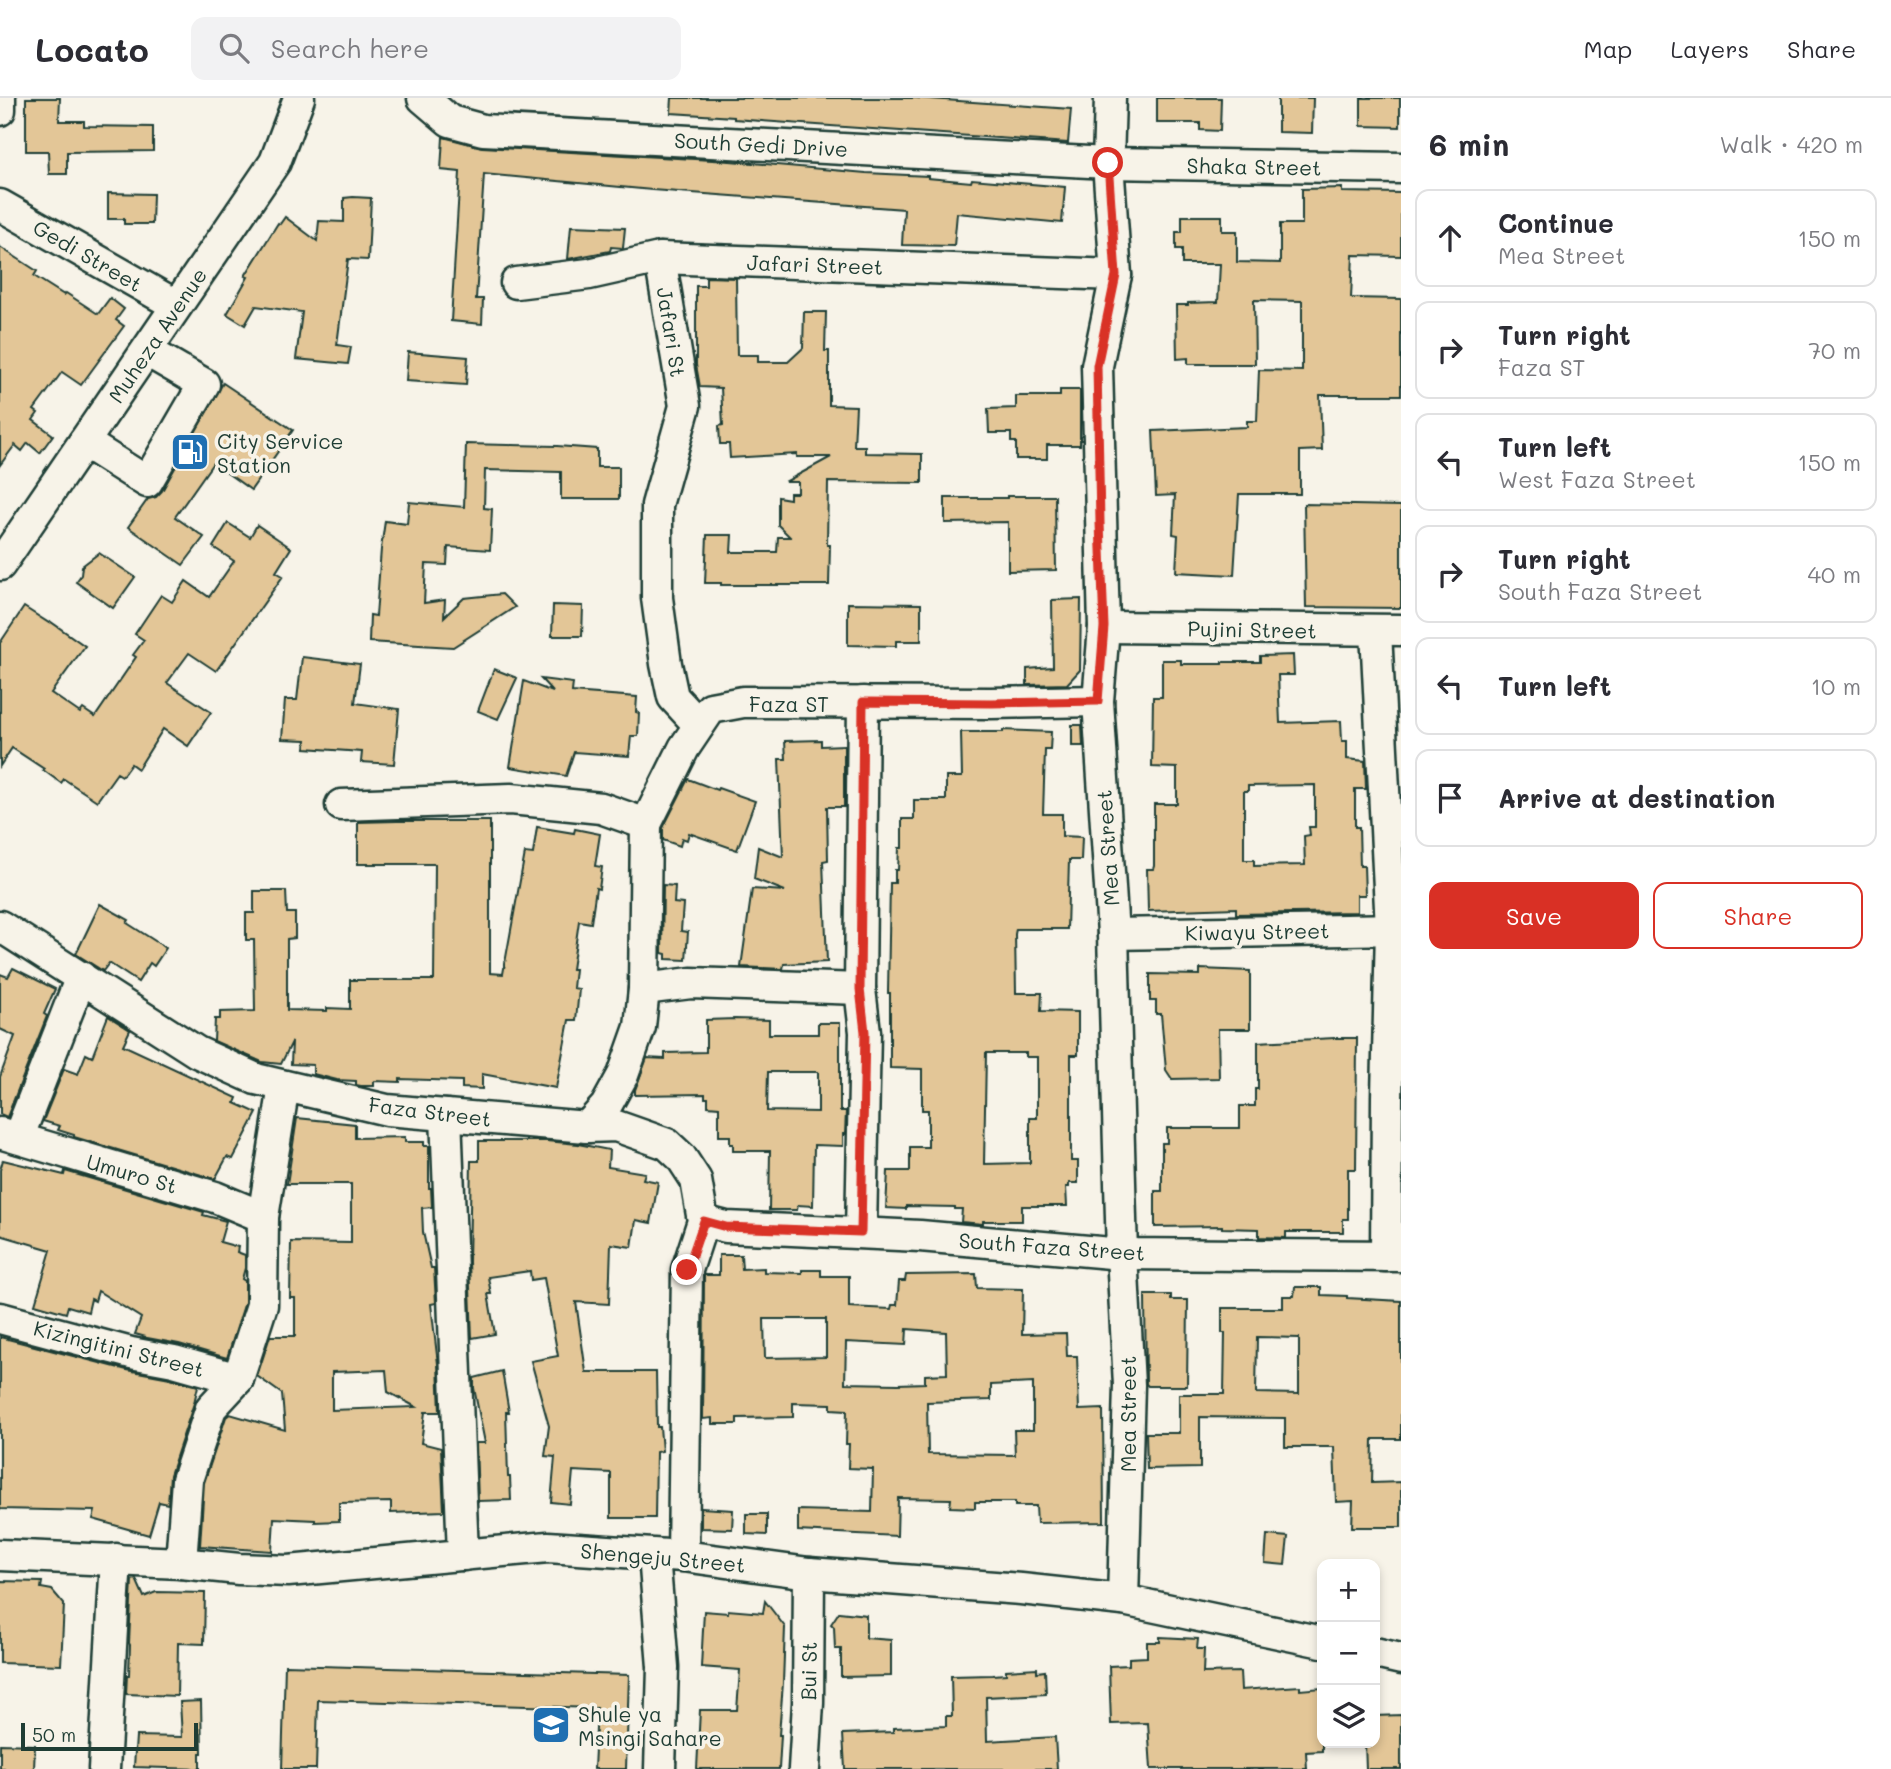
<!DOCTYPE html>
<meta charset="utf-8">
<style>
:root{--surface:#fff;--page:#f2f2f3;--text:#2b2b33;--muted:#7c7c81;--line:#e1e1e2;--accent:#d93025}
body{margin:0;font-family:Mali,sans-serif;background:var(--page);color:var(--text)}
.controls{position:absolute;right:21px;bottom:21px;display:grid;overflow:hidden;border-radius:14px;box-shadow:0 4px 10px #0003}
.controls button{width:63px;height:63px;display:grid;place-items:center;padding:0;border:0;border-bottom:2px solid var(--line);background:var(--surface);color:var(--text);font:35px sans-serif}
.scale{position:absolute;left:21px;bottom:18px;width:177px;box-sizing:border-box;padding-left:7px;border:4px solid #1f3d34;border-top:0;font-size:19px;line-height:24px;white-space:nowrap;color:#1f3d34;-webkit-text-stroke:5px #f7f3e8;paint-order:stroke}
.stop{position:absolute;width:21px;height:21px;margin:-16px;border:5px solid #d93025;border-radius:50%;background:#fff}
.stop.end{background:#d93025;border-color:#fff;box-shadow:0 2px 7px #0008}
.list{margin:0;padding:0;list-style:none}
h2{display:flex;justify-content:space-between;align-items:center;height:91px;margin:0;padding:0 28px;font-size:30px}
h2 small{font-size:23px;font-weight:400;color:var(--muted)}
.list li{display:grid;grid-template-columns:46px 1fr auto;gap:21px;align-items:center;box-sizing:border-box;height:98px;margin:0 14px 14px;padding:0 14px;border:2px solid var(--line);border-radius:14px}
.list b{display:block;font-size:26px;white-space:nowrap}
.list p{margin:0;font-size:23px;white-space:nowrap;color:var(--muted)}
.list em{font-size:23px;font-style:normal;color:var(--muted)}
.actions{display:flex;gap:14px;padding:21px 28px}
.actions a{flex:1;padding:16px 0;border:2px solid var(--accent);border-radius:14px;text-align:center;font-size:24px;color:var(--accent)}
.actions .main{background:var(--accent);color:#fff}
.icon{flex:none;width:38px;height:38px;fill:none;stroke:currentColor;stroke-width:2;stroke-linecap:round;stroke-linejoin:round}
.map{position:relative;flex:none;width:1401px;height:1671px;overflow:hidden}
header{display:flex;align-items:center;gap:42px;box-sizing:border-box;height:98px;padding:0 35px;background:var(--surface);border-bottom:2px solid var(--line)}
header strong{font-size:33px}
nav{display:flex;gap:38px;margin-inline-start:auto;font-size:24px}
.search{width:490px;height:63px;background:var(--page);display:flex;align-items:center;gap:18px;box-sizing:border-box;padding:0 24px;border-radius:14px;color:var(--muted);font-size:26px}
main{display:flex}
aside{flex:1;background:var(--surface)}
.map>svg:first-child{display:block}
.building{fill:#e3c697;stroke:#1f3d34;stroke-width:2;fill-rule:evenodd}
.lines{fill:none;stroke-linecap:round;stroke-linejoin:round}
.minor-casing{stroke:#1f3d34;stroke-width:35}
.minor{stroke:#f7f3e8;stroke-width:30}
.route{stroke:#d93025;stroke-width:9}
.labels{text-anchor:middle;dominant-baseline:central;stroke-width:7;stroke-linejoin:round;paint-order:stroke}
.street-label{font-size:21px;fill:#1f3d34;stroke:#f7f3e8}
.poi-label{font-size:21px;fill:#1f3d34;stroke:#f7f3e8;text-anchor:start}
</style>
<header>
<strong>Locato</strong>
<div class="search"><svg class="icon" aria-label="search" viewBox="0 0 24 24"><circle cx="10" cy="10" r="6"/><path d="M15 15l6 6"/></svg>Search here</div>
<nav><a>Map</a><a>Layers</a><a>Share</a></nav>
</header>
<main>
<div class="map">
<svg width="1401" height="1671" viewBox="0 0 1401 1671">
<rect width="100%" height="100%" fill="#f7f3e8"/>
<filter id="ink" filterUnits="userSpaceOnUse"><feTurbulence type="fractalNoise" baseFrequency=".0143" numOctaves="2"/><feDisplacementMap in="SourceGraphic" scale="14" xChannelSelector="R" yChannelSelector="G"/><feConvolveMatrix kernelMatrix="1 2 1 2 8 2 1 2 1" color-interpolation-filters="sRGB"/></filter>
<g filter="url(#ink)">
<!-- building -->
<g class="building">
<polygon points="26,0 60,0 59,23 84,23 84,28 153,29 153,53 67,54 67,76 49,76 48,53 26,53"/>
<polygon points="672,0 916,0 1071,11 1068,45 734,21 734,19 671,15"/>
<polygon points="1157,0 1221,0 1220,33 1200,32 1200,25 1157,25"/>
<polygon points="1278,0 1313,0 1312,35 1278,34"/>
<polygon points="1361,0 1400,0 1400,29 1361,28"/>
<polygon points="443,39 482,49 730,63 866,75 928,78 928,80 971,84 972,81 1065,89 1062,125 957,115 954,148 902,147 904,111 652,92 484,76 476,201 483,201 482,226 451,223 460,74 441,72"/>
<polygon points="1342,90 1342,94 1401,95 1401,158 1353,157 1351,200 1401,201 1401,297 1320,297 1322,352 1300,353 1300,396 1239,396 1234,477 1176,474 1178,437 1173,436 1175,397 1156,398 1153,333 1247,329 1247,323 1257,323 1259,272 1302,273 1302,203 1254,202 1255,266 1188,266 1188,260 1177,261 1176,207 1188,207 1188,205 1218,204 1220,166 1182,166 1182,151 1176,151 1176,134 1182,134 1182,118 1222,118 1222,133 1237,133 1237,164 1280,165 1280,126 1302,126 1302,91"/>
<polygon points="108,95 153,96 152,126 124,126 124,121 108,121"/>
<polygon points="353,99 371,100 368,162 348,161 337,247 351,249 348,266 296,261 302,214 256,208 245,227 227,216 248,179 245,178 278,125 280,126 285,119 317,143 319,123 344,124 344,100"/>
<polygon points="571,128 625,130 623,150 611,149 610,153 568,161"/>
<polygon points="0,149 37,173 34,178 64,197 66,195 98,216 110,200 124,211 116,222 124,228 81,287 62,274 34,312 38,315 33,322 53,337 40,355 28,345 22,353 15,347 0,367"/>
<polygon points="706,179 736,180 737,257 758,257 758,264 788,264 803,250 804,214 826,214 825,253 829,253 829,307 856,308 854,348 865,348 865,355 922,356 922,385 828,384 827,447 830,447 829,487 721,487 721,485 705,485 707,437 732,437 731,454 777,454 778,439 790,439 778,427 778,399 790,401 790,395 798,395 798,384 785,384 831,359 797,359 797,356 730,360 729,346 720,346 719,328 723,327 721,290 700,289 696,267 696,188 706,188"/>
<polygon points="408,254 468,259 466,287 406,283"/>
<polygon points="223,285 293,332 251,392 213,365 175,419 204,439 183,467 128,429 148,401 156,399 162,393"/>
<polygon points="1060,292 1080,292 1080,347 1047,347 1047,361 1016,361 1016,344 1011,344 1011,335 989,335 988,311 1016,310 1016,298 1060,298"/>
<polygon points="466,346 557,348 597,351 597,369 619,369 619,401 561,401 561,374 485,372 484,410 492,411 490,452 448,449 447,467 426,466 424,505 445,502 444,519 464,500 502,496 515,509 453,549 369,544 370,517 376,518 381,451 385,423 407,426 409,404 464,409"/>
<polygon points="1007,398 1055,398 1056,472 1008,473 1008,424 945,425 945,400 1007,400"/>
<polygon points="1304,406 1401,408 1401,510 1306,509"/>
<polygon points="228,425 250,439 257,427 291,450 276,474 283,478 216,573 189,555 167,585 211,614 188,648 163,631 138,671 131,666 122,678 117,675 97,703 64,681 61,685 43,672 44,671 12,650 0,668 0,545 24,509 49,525 51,524 85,548 51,595 80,615 83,611 95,619 136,559 133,557 144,542 135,536 161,497 172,504 186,483 209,499 234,463 213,449"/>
<polygon points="99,455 135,479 113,510 76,484 81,477 82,468"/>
<polygon points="1081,501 1080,572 1067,586 1027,587 1027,571 1053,569 1052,502"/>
<polygon points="848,505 921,506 921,543 896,543 896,548 848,547"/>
<polygon points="553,507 583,508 582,538 552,538"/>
<path d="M1293,557l1,20h-16l2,48 61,-2 1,20h5v18l18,2 1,28h-11v38h4l1,39h4l1,29h-8v17l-121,2v-6l-88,3 -1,-42h6l1,-3v-62h23v-36l-25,-1 1,-70h9v-37h19v4h41v-2h38v-6zM1315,687v42h-6l1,8 -6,1 1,29 -51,1v-6h-10v-69h4v-5z"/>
<polygon points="302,559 360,566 355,605 399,611 394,666 361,664 362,654 305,650 306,642 282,641 285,602 297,602"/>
<polygon points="494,571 517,580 498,621 478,613"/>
<polygon points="541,581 573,585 572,594 637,599 636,614 639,615 638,638 631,638 629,658 574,654 566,678 510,669 524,583 553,594"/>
<polygon points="1072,627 1082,627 1083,648 1072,648"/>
<path d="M1003,632l48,2 -1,18h-5l-2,64h19v22l20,1 -1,23h-12l-2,69h-51l-1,5 1,59h26l-1,18 37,1v43h-7v106h7v22h-9v4h-3l1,19h-45v15h-39v3l-22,-2 1,-13h-7v-2l-49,-1v3l-20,-1 2,-37h22v-24h18v-37h-6v-41l-32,-1v-75h-2l2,-110h5v-13h3l1,-22h3v-29h12v-19h32v-23h16l-1,-45h42zM986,955h40v4h11v61h-7v45l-46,1z"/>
<polygon points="821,642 821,648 844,647 844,709 827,709 828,762 823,763 827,864 784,866 783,871 741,869 752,791 785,793 754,781 758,749 783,759 779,661 786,661 785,643"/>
<polygon points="688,681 717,692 718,690 755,703 737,752 689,735 687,742 682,740 680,748 663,742 663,730"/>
<polygon points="397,723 490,723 490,875 503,876 525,755 533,756 537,729 574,735 575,731 600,736 595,768 602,769 599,791 596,790 591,825 579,823 572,871 575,871 573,890 579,891 576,922 569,922 556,990 482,976 482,991 462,990 462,983 400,981 400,984 374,983 374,988 361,988 356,987 356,983 337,982 313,976 313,967 291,966 292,944 281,966 262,964 214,943 215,921 220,921 220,914 255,913 254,842 246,842 246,815 254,815 254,793 286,793 287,815 295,815 295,840 287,841 287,912 327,913 327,910 350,911 350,882 434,882 435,766 358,766 358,724"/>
<polygon points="663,787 675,788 674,805 683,806 681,833 688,834 686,862 666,861 666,856 662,855"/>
<polygon points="100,806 129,822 127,825 166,850 154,868 150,865 138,884 109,865 103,873 76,856"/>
<polygon points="13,870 55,891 44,916 47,918 7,1019 0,1016 0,979 15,938 0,931 0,876 8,879"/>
<polygon points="1200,871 1250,873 1250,931 1218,931 1219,980 1172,981 1166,972 1161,916 1156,916 1156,903 1150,903 1150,876 1200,877"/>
<polygon points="108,918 130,932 123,947 237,1000 235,1005 257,1015 233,1061 227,1059 215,1081 74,1039 74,1037 58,1032 60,1028 43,1023 64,971 78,976 86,956 92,959"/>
<path d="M735,921l34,1v14h49v-11h22v88h6l-1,23h-2v12l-29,-1 -1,61 -15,-1 -1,5h-28l1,-59h-37v-7h-3v-8h-11v-29l-11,-1v-8h-3v-4l-70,1v-5l12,-32 18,1v-6l41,-1v-32zM768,974h50v40l-51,-1z"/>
<polygon points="1335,940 1357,940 1356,1071 1348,1071 1348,1121 1343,1121 1343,1134 1286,1134 1286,1140 1259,1139 1259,1131 1222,1130 1222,1128 1155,1129 1155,1093 1162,1093 1162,1045 1167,1045 1167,1030 1240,1030 1240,1008 1255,1008 1255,991 1258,991 1258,944"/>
<path d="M297,1020l58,6v14l50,-1v5h19v4h5v42h2l1,19 -10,1 1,24 8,36h3l2,35 -5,1 7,60 2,48h-15l-4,31 20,5 3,63 -53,2v-11l-52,1v18l-24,1v-2l-41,-2 -2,33 -72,-5 4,-63 22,-66 4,-3 55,16 -3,-36 -25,-18 13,-40h25v-38h-5l1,-56 60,1v-59h-64zM386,1272l2,22 28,15 -84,3v-38z"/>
<polygon points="479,1043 546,1043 578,1046 609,1052 608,1069 645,1075 643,1081 658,1084 651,1125 636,1122 632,1149 611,1146 609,1206 576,1204 586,1274 656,1274 657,1329 660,1329 662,1353 656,1354 655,1420 611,1420 611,1375 573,1373 570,1406 551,1404 555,1359 545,1358 549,1328 531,1263 558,1258 544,1180 531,1182 530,1173 488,1179 491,1196 488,1196 495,1236 472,1240 469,1164 471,1063 479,1063"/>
<polygon points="3,1062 64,1077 65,1073 204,1114 203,1117 226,1123 220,1144 238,1149 237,1154 245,1157 245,1170 242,1181 245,1183 245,1204 227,1260 179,1246 142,1239 146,1239 135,1236 141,1220 98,1193 95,1203 91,1201 88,1214 68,1208 66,1215 35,1206 51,1152 0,1137 0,1072"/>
<path d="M719,1157h22l1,14 22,-1v4l38,1v-3h19v6h28v31l42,2 1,-4h5l2,-24h6l1,-6 70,-1 1,14 46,1 -1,45 44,-1 1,23h10l2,54 24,-1 1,113 -67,1 -1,-17h-21v-4h-40v6l-25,-1 1,-8 -53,-1 -1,38 -99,-5v-21l74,2 1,-43 -25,-1 1,-24h-3l1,-34 -16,-1v-5l-38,-1v14l-56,1v6h-25v-6l-9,1 1,-144h15zM764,1221h62v38l-61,1zM907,1231l39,3 1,42 -22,1v8l-27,1 -53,-1 1,-41 60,3zM1033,1285v47h-19l1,25 -87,-1 -1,-52 64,-2v-15z"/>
<path d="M1295,1189h26v8l26,1v2l54,3v138h-28l-1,44 29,-1v45h-49l1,-26 -17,1 -2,-55h-49v-29l-85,-1v51l-53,1 -1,-36h33v-39h45l1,-61h-3v-25h61v-12h11zM1257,1239l42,1v56l-43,-1z"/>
<polygon points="1145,1197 1171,1197 1171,1202 1188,1202 1187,1288 1148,1288 1146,1286"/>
<polygon points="0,1239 127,1272 170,1280 198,1288 194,1305 170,1377 168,1406 159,1404 149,1437 93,1421 95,1413 0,1411"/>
<polygon points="502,1273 509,1314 506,1314 508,1379 510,1379 511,1402 478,1403 476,1345 485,1345 474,1290 474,1280"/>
<polygon points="701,1410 733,1412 732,1431 701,1430"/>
<polygon points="746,1416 767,1416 767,1437 746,1436"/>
<polygon points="1267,1437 1288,1439 1285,1467 1265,1465"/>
<polygon points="136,1481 144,1499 156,1494 205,1495 204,1546 178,1545 177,1598 126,1596 127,1577 129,1577 130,1547 129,1545 132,1482"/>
<polygon points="0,1483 42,1484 41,1490 52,1492 64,1506 61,1567 0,1565"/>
<polygon points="765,1503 785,1529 783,1585 779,1637 781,1637 779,1671 697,1671 700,1612 737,1612 740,1572 701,1569 704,1513 728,1515 728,1512 763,1515"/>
<polygon points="839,1514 866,1517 866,1540 891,1542 891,1578 841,1579 841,1551 835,1551 834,1529 831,1526"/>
<polygon points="1160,1539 1198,1541 1197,1551 1204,1551 1203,1575 1240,1574 1241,1592 1300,1588 1300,1592 1322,1590 1322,1653 1306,1654 1307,1671 1151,1671 1148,1625 1111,1626 1109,1568 1129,1567 1129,1560 1147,1559 1147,1544 1160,1544"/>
<polygon points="285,1567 629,1577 626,1671 594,1671 597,1610 318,1602 316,1671 282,1671"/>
<polygon points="1037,1570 1037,1574 1045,1573 1046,1596 986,1599 987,1643 1055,1639 1057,1671 845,1671 843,1636 893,1634 893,1630 946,1628 946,1618 952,1618 951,1578 992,1577 1006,1576 1006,1572"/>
<polygon points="201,1603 202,1655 200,1655 200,1671 134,1669 136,1638 182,1639 180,1604"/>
<polygon points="1401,1617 1401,1671 1366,1671 1365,1645 1375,1645 1375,1618"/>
<polygon points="0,1646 35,1647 34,1671 0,1671"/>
</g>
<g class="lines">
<!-- minor casing -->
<g class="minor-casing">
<g id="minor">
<polyline points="423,0 450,23 483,32 1108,65 1401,70"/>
<polyline points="1110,0 1108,65 1116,177 1097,268 1104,529 1098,603 1113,836 1122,1156 1129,1287 1123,1502"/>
<polyline points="0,12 0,0"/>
<polyline points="0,107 176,207"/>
<polyline points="660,160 685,308 657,407 657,500 666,566 673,599 698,626"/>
<polyline points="516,185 589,176 660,160 1116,177"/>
<polyline points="84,344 147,384 204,286 147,253"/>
<polyline points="0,467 275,64 299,0"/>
<polyline points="1104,529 1401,532"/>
<polyline points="1376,533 1391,830 1387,999 1386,1158"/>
<polyline points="341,707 511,701 601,710 646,726"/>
<polyline points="0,828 197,954 256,981 387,1012 587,1029 606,1008 623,977 640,929 644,891 646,726 684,650 711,610 743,604 991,605 1098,603"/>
<polyline points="1113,836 1401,831"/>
<polyline points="644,891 691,885 860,891"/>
<polyline points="446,1017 463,1457"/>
<polyline points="587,1029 616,1028 667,1046 681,1059 696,1082 703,1123 687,1172 683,1458"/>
<polyline points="0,1035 215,1099 263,1119"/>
<polyline points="18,1040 81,879"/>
<polyline points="703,1123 726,1129 920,1138 1122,1156 1401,1158"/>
<polyline points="861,1134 865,934 860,891 863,604"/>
<polyline points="0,1220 131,1255 174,1263 238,1281"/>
<polyline points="0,1457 181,1465 239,1471 288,1473 548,1449 683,1458 809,1475 1021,1491 1123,1502 1322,1544"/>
<polyline points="654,1457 663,1569 660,1671"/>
<polyline points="181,1465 187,1382 211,1310 238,1281 262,1207 263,1119 284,988"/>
<polyline points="1375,1555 1401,1561"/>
<polyline points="104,1671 116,1461"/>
<polyline points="804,1671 808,1605 809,1475"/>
</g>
</g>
<!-- minor -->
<use href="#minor" class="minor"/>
</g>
</g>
<g class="lines" filter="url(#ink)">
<!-- route -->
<polyline class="route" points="687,1172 704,1123 726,1129 861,1134 865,934 860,891 863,604 992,605 1098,603 1104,529 1100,425 1097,268 1116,177 1108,65"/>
</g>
<!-- icons -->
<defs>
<g id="fuel-square" transform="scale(2.0125)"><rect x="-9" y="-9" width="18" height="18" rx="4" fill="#1f6fb2" stroke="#f7f3e8"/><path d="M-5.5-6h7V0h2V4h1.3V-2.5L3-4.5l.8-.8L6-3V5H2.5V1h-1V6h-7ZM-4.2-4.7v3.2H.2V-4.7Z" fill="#fff"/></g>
<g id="school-square" transform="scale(2.0125)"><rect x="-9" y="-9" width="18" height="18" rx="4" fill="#1f6fb2" stroke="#f7f3e8"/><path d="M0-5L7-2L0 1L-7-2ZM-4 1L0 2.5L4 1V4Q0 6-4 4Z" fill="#fff"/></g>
</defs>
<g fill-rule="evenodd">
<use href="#fuel-square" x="190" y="354"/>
<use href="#school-square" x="551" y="1627"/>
</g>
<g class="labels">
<!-- street labels -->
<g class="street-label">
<text transform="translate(761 46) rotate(3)">South Gedi Drive</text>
<text transform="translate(1254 68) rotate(1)">Shaka Street</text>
<text transform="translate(88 157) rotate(30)">Gedi Street</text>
<text transform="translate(815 166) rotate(2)">Jafari Street</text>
<text transform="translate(672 234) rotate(81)">Jafari St</text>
<text transform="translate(157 237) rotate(-56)">Muheza Avenue</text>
<text transform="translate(1252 531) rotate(1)">Pujini Street</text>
<text x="789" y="605">Faza ST</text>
<text transform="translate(1107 750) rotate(-94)">Mea Street</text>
<text transform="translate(1257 833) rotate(-1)">Kiwayu Street</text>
<text transform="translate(430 1013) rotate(7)">Faza Street</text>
<text transform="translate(132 1075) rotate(16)">Umuro St</text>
<text transform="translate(1052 1148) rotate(4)">South Faza Street</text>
<text transform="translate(119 1250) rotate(14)">Kizingitini Street</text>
<text transform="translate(1127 1316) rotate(-90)">Mea Street</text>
<text transform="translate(663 1459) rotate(5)">Shengeju Street</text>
<text transform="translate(808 1573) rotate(-89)">Bui St</text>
</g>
<!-- poi labels -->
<g class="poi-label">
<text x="217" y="342">City Service<tspan x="217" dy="24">Station</tspan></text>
<text x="578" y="1615">Shule ya<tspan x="578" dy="24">Msingi Sahare</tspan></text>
</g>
</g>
</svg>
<div class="controls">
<button>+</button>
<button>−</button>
<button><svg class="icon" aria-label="layers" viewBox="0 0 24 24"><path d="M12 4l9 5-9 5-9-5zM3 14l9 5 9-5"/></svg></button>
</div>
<div class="scale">50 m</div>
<div class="stop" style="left:1108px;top:65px"></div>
<div class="stop end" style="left:687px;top:1172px"></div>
</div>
<aside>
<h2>6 min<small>Walk · 420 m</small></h2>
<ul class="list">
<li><svg class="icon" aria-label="ahead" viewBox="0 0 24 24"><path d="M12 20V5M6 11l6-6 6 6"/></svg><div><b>Continue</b><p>Mea Street</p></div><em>150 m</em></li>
<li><svg class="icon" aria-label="right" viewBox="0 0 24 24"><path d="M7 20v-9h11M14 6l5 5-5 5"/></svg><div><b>Turn right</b><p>Faza ST</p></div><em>70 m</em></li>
<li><svg class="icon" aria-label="left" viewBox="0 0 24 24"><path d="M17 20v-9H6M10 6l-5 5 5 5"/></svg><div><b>Turn left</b><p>West Faza Street</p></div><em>150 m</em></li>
<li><svg class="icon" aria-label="right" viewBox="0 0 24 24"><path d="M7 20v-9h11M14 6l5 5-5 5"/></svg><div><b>Turn right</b><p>South Faza Street</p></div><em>40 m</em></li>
<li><svg class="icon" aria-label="left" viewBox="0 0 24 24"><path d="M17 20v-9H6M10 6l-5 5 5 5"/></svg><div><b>Turn left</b></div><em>10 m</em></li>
<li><svg class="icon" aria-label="arrive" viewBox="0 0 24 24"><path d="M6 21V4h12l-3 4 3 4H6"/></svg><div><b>Arrive at destination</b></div></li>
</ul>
<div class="actions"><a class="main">Save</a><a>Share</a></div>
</aside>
</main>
